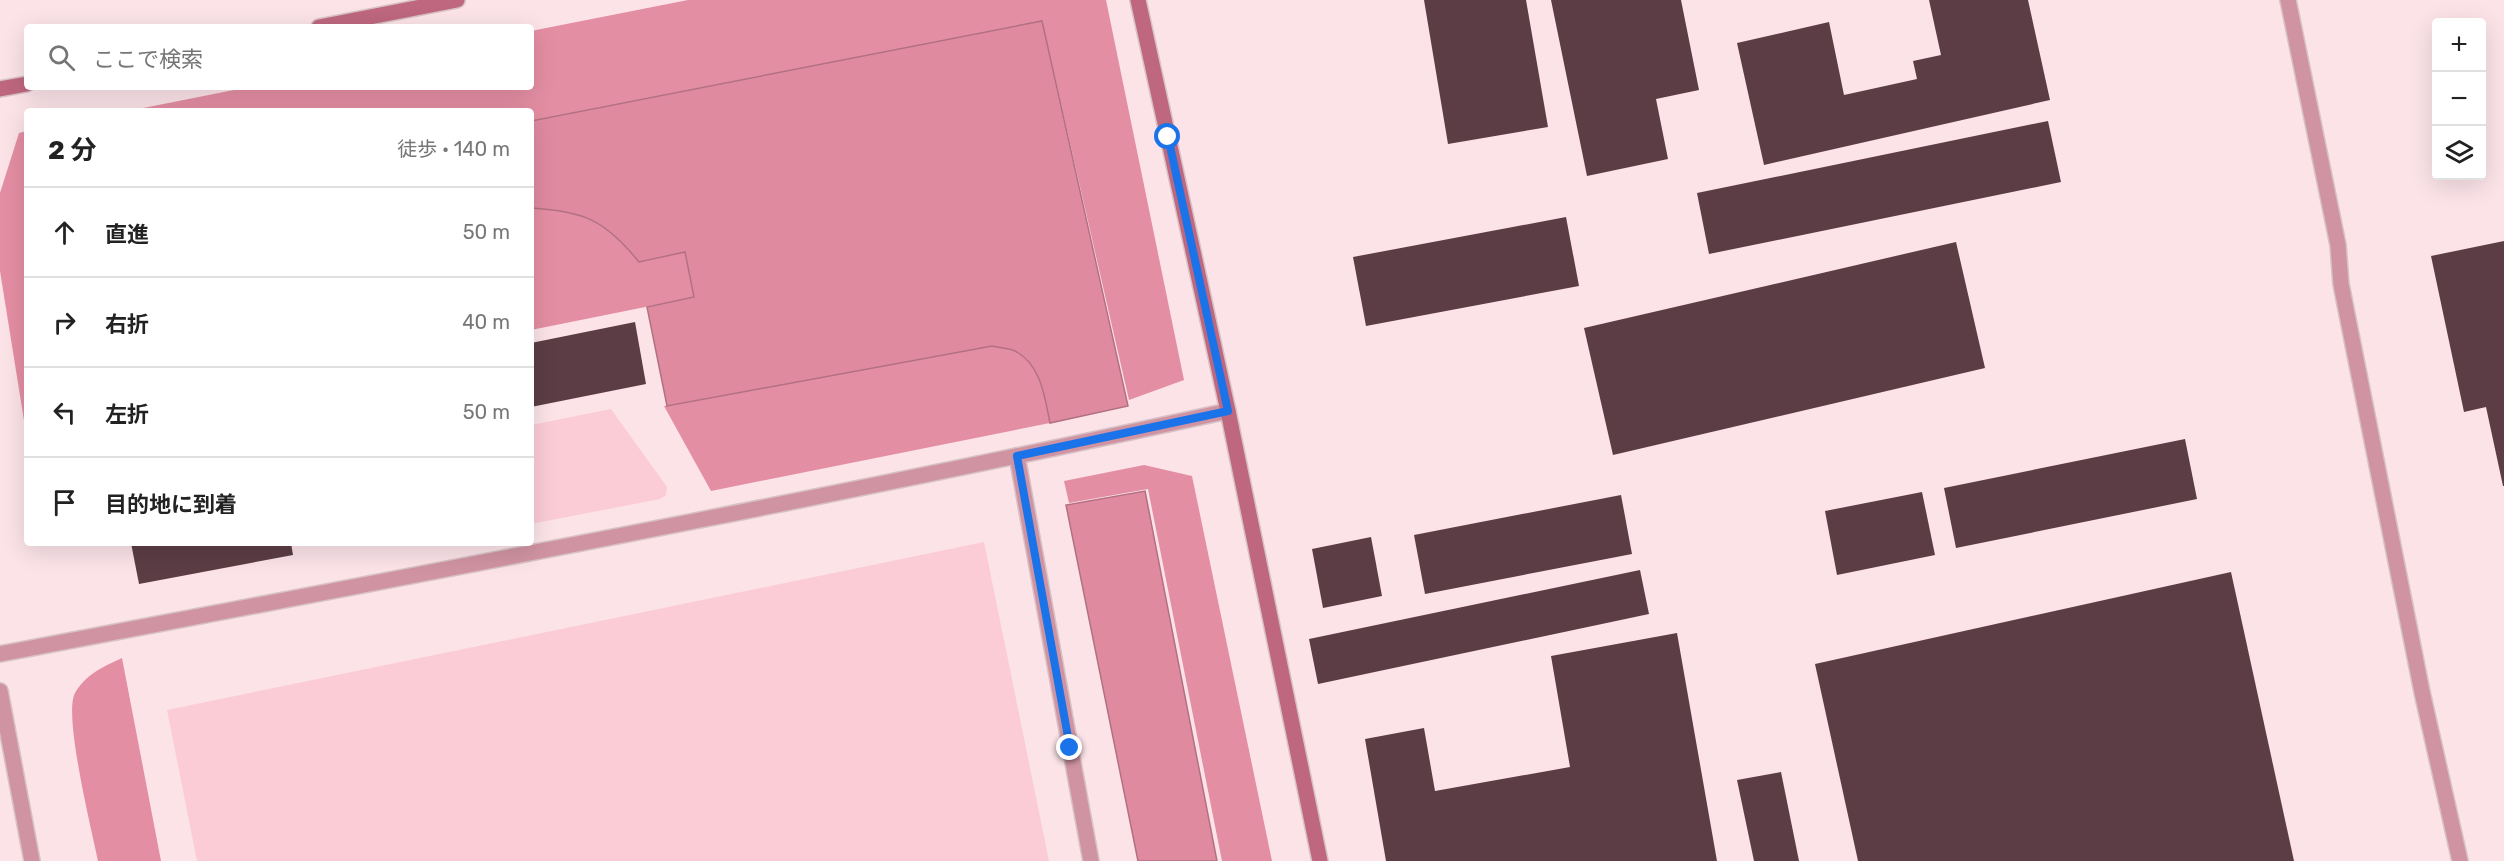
<!DOCTYPE html>
<html lang="ja">
<meta charset="utf-8">
<style>
:root{--surface:#fff;--page:#f6f6f6;--text:#222;--muted:#767676;--line:#e0e0e0}
body{margin:0;font-family:Rubik,"Noto Sans JP",sans-serif;background:var(--page);color:var(--text)}
.controls{position:absolute;right:18px;top:18px;display:grid;overflow:hidden;border-radius:6px;box-shadow:0 6px 24px #0002}
.controls button{width:54px;height:54px;display:grid;place-items:center;padding:0;border:0;border-bottom:2px solid var(--line);background:var(--surface);color:var(--text);font:30px sans-serif}
.stop{position:absolute;width:18px;height:18px;margin:-14px;border:4px solid #1a73e8;border-radius:50%;background:#fff}
.stop.end{background:#1a73e8;border-color:#fff;box-shadow:0 2px 6px #0008}
.list{margin:0;padding:0;list-style:none}
h2{display:flex;justify-content:space-between;align-items:center;height:78px;margin:0;padding:0 24px;font-size:26px}
h2 small{font-size:20px;font-weight:400;color:var(--muted)}
.list li{display:grid;grid-template-columns:39px 1fr auto;gap:18px;align-items:center;box-sizing:border-box;height:90px;padding:0 24px;border-top:2px solid var(--line)}
.list b{display:block;font-size:22px;white-space:nowrap}
.list em{font-size:20px;font-style:normal;color:var(--muted)}
.icon{flex:none;width:33px;height:33px;fill:none;stroke:currentColor;stroke-width:2;stroke-linecap:round;stroke-linejoin:round}
.map{position:relative;flex:none;width:2504px;height:861px;overflow:hidden}
.search{position:absolute;background:var(--surface);box-shadow:0 6px 24px #0002;left:24px;top:24px;width:510px;height:66px;display:flex;align-items:center;gap:15px;box-sizing:border-box;padding:0 21px;border-radius:6px;color:var(--muted);font-size:22px}
.panel{position:absolute;background:var(--surface);box-shadow:0 6px 24px #0002;left:24px;top:108px;width:510px;height:438px;border-radius:6px}
.map>svg:first-child{display:block}
.green{fill:#fbccd6}
.forest{fill:#e48ea3}
.water{fill:#e08aa0;stroke:#b27182;stroke-width:1.5}
.building{fill:#5c3d45}
.lines{fill:none;stroke-linecap:round;stroke-linejoin:round}
.lane-casing{stroke:#d7c1c5;stroke-width:18}
.street-casing{stroke:#d7c1c5;stroke-width:18}
.secondary-casing{stroke:#d7c1c5;stroke-width:18}
.lane{stroke:#d093a1;stroke-width:15}
.street{stroke:#d093a1;stroke-width:15}
.secondary{stroke:#be677e;stroke-width:15}
.route{stroke:#1a73e8;stroke-width:8}
</style>
<div class="map">
<svg width="2504" height="861" viewBox="0 0 2504 861">
<rect width="100%" height="100%" fill="#fbe3e8"/>
<!-- green -->
<g class="green">
<polygon points="611,409 667,487 666,495 660,499 531,524 531,425"/>
<polygon points="984,542 1049,861 197,861 167,710"/>
</g>
<!-- forest -->
<g class="forest">
<polygon points="688,0 1106,0 1184,380 1129,400 1042,21 531,121 531,111 128,111 249,87 531,87 531,31"/>
<polygon points="27,131 27,433 26,433 0,271 0,193 19,133"/>
<path d="M531,208c53,3 74,12 108,54l46,-10 10,45 -164,33z"/>
<path d="M992,346c7,2 17,2 24,5 25,13 29,47 34,72l-339,68 -47,-85z"/>
<polygon points="1144,465 1192,476 1272,861 1222,861 1148,489 1069,503 1064,481"/>
<path d="M122,658l39,203h-63c-6,-30 -35,-146 -23,-168 11,-19 28,-26 47,-35z"/>
</g>
<!-- water -->
<g class="water">
<path d="M1042,21l86,385 -78,17c-5,-25 -9,-59 -35,-72 -6,-3 -16,-3 -23,-5l-325,60 -20,-99 47,-10 -9,-45 -46,10c-34,-42 -55,-51 -108,-54v-87z"/>
<polygon points="1145,491 1217,861 1138,861 1066,505"/>
</g>
<!-- building -->
<g class="building">
<polygon points="1424,0 1526,0 1548,127 1448,144"/>
<polygon points="1551,0 1681,0 1699,90 1656,99 1668,159 1587,176"/>
<polygon points="1929,0 2028,0 2050,100 1764,165 1737,43 1829,22 1844,95 1917,79 1913,61 1941,55"/>
<polygon points="2048,121 2061,182 1709,254 1697,193"/>
<polygon points="1566,217 1579,286 1366,326 1353,257"/>
<polygon points="2504,241 2504,486 2503,486 2486,407 2464,412 2431,256"/>
<polygon points="1956,242 1985,368 1613,455 1584,328"/>
<polygon points="635,322 646,384 531,407 531,343"/>
<polygon points="2185,439 2197,499 1956,548 1944,488"/>
<polygon points="1922,492 1935,555 1837,575 1825,511"/>
<polygon points="1621,495 1632,554 1425,594 1414,535"/>
<polygon points="1371,537 1382,596 1323,608 1312,549"/>
<polygon points="131,543 291,543 293,555 139,584"/>
<polygon points="1640,570 1649,614 1318,684 1309,639"/>
<polygon points="2231,572 2294,861 1858,861 1815,664"/>
<polygon points="1677,633 1717,861 1386,861 1365,739 1424,728 1435,791 1570,767 1551,656"/>
<polygon points="1781,772 1799,861 1754,861 1737,780"/>
</g>
<g class="lines">
<!-- lane casing -->
<g class="lane-casing">
<g id="lane">
<polyline points="1017,456 1091,861"/>
<path d="M0,654c410,-78 820,-154 1228,-243"/>
<polyline points="0,691 32,861"/>
</g>
</g>
<!-- street casing -->
<g class="street-casing">
<polyline id="street" points="2288,0 2338,245 2341,284 2422,692 2460,861"/>
</g>
<!-- secondary casing -->
<g class="secondary-casing">
<g id="secondary">
<polyline points="1138,0 1228,411 1320,861"/>
<polyline points="319,27 457,0"/>
<polyline points="0,89 27,84"/>
</g>
</g>
<!-- lane -->
<use href="#lane" class="lane"/>
<!-- street -->
<use href="#street" class="street"/>
<!-- secondary -->
<use href="#secondary" class="secondary"/>
</g>
<g class="lines">
<!-- route -->
<polyline class="route" points="1070,748 1017,456 1228,411 1168,137"/>
</g>
</svg>
<div class="controls">
<button>+</button>
<button>−</button>
<button><svg class="icon" aria-label="layers" viewBox="0 0 24 24"><path d="M12 4l9 5-9 5-9-5zM3 14l9 5 9-5"/></svg></button>
</div>
<div class="stop" style="left:1168px;top:137px"></div>
<div class="stop end" style="left:1070px;top:748px"></div>
<div class="search"><svg class="icon" aria-label="search" viewBox="0 0 24 24"><circle cx="10" cy="10" r="6"/><path d="M15 15l6 6"/></svg>ここで検索</div>
<section class="panel">
<h2>2 分<small>徒歩 · 140 m</small></h2>
<ul class="list">
<li><svg class="icon" aria-label="ahead" viewBox="0 0 24 24"><path d="M12 20V5M6 11l6-6 6 6"/></svg><div><b>直進</b></div><em>50 m</em></li>
<li><svg class="icon" aria-label="right" viewBox="0 0 24 24"><path d="M7 20v-9h11M14 6l5 5-5 5"/></svg><div><b>右折</b></div><em>40 m</em></li>
<li><svg class="icon" aria-label="left" viewBox="0 0 24 24"><path d="M17 20v-9H6M10 6l-5 5 5 5"/></svg><div><b>左折</b></div><em>50 m</em></li>
<li><svg class="icon" aria-label="arrive" viewBox="0 0 24 24"><path d="M6 21V4h12l-3 4 3 4H6"/></svg><div><b>目的地に到着</b></div></li>
</ul>
</section>
</div>
